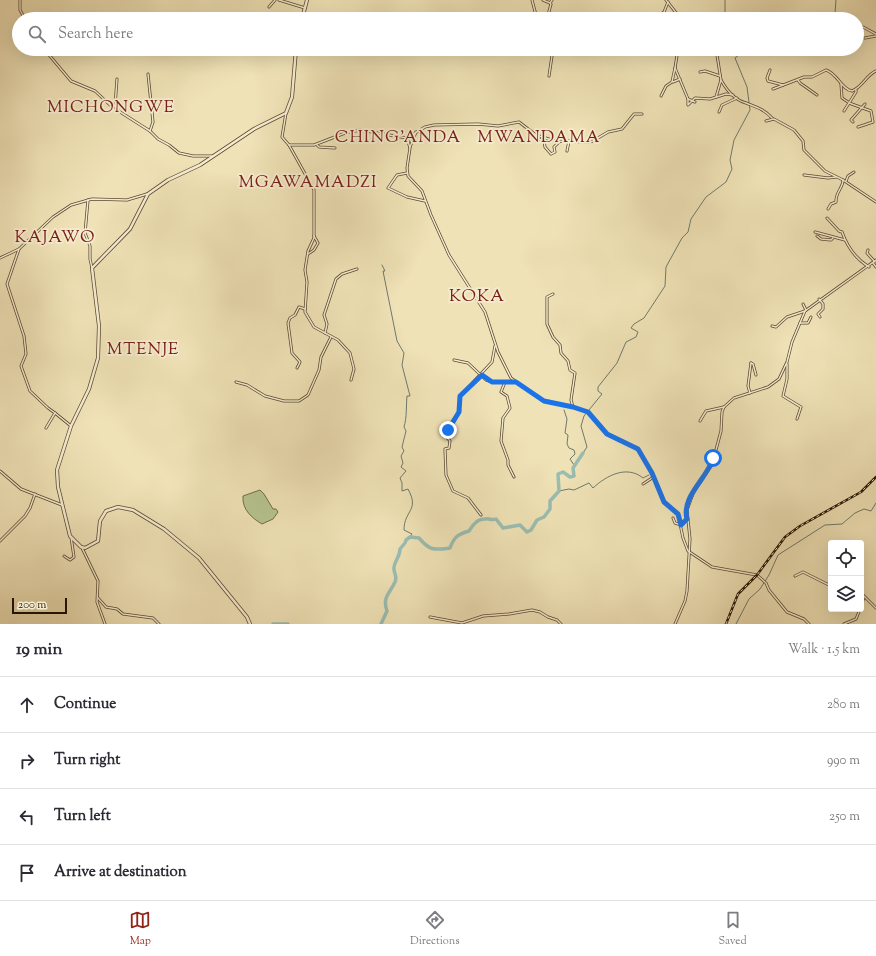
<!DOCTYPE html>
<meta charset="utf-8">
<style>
:root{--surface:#fff;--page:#f7f7f7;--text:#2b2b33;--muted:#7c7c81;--line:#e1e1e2;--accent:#8f2418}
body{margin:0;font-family:"Sorts Mill Goudy",serif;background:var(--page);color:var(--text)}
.controls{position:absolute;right:12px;bottom:12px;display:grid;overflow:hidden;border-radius:4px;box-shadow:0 4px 16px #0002}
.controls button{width:36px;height:36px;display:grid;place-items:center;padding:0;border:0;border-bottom:1px solid var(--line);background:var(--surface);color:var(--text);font:20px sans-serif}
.scale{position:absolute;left:12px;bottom:10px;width:55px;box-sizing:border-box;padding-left:4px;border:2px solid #291605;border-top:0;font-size:11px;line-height:14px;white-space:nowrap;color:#291605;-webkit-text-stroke:3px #f5ecd0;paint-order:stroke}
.stop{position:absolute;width:12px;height:12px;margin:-9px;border:3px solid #1a73e8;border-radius:50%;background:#fff}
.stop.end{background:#1a73e8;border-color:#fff;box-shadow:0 1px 4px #0008}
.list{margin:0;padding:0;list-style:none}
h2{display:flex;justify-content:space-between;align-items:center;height:52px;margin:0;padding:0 16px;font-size:17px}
h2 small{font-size:13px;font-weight:400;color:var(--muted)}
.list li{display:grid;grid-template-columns:26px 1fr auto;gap:12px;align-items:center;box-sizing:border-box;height:56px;padding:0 16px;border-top:1px solid var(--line)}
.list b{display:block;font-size:15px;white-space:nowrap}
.list em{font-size:13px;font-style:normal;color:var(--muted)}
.icon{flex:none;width:22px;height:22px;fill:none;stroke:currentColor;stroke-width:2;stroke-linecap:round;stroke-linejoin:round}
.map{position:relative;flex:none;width:876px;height:624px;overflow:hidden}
.search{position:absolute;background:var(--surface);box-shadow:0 4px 16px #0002;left:12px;right:12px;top:12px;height:44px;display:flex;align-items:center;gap:10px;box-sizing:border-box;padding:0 14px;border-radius:22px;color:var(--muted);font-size:15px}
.sheet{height:276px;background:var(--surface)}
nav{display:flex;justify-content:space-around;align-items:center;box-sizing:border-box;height:56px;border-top:1px solid var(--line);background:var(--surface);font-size:11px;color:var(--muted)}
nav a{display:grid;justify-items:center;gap:2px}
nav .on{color:var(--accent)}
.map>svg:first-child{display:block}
.green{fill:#b6c490;stroke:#706d4a}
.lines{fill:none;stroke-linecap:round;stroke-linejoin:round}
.stream{stroke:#6d7a6d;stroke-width:1}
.river{stroke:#9abdb2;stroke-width:3.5}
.minor-casing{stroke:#5a4931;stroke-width:3}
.tertiary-casing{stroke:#5a4931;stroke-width:4}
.minor{stroke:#f5ecd0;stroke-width:1.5}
.tertiary{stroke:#f5ecd0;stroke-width:2.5}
.rail-casing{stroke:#291605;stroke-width:2.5}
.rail{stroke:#f5ecd0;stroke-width:1;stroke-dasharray:3;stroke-linecap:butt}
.route{stroke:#1a73e8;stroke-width:5}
.labels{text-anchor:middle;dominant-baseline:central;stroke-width:3.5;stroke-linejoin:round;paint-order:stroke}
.quarter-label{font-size:17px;letter-spacing:1px;fill:#7a1f14;stroke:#f5ecd0}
</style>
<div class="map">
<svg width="876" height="624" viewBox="0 0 876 624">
<rect width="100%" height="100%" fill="#efe2b6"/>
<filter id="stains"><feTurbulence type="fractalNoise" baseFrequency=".005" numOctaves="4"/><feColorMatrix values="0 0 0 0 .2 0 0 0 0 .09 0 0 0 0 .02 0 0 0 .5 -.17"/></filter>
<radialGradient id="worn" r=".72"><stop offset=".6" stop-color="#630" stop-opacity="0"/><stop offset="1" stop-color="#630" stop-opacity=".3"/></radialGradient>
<!-- green -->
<path class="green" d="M260,490l4,4 9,15h3l2,3 -5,7 -11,5c-10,-6 -20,-14 -19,-28z"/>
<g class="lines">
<!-- stream -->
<g class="stream">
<polyline points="725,0 725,19"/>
<polyline points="830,19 835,13 836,0"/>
<polyline points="764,49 770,56 779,49"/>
<path d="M382,265l3,6h-2l14,70 7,12 -2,12 8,31h-3c-1,11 0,21 -3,31l2,4 -4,16 2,4 -3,5 2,7 -2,4 5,4 -6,7 2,5v8l6,-2c12,22 -4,21 -4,41l8,4 -2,3"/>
<polyline points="564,410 567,419 565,433 568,435 567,444 569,448 574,450 575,454 570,459 574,465"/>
<polyline points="583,453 587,447 581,426 584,416 602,394 598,391 598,387 617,363 626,342 636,337 638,332 631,328 634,324 644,318 665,286 666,267 682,238 688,232 691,219 706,197 726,182 732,169 730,160 734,140 750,110 747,87 735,58 747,49"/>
<path d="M559,491l10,-2 5,1 15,-7 4,5c14,-13 34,-23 50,-10l6,-3"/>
<polyline points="736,624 749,599 760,589 769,575 778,555 825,525 842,524 855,513 864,509 871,511 876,503"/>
</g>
<!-- river -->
<g class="river">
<polyline points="273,624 288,624"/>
<path d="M381,624l6,-13c-5,-14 3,-18 8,-29 3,-6 -2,-9 -1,-15 1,-7 6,-10 6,-18l5,-6 1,-3 4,-3 9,1c11,13 15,12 31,10 4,-11 8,-14 19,-17 4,-6 8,-12 16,-12 5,-1 6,2 11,0l7,9 17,-3 7,7 4,-2 6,-10 7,-3 6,-8v-8l9,-10 -1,-17 5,-2 7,5 4,-1 -1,-8 10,-15"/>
</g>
<!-- minor casing -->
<g class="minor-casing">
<g id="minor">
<polyline points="20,0 20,10 25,19"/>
<polyline points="279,0 305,8"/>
<polyline points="532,0 537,19"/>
<polyline points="543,0 550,3"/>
<polyline points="666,0 681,19"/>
<polyline points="269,7 275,0"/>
<polyline points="547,19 551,4 550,3 552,0"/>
<polyline points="659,19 658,16 664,12 668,2"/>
<polyline points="863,27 876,34"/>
<polyline points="865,38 876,36"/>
<polyline points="44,49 71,81 95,91 110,105 115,106"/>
<polyline points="678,49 675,68 688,99 695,102"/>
<polyline points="716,49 721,80 716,97"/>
<polyline points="770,70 767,78 768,81 783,85"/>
<polyline points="700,72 705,71 720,76"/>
<polyline points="148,74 153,122 150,131"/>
<polyline points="549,76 553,49"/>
<polyline points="117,79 115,106 117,110 150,131 158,139 169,145 179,153 193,156 212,156"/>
<path d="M721,80c5,9 14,20 25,23 10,4 18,6 26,15"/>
<polyline points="798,80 800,83 817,95"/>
<polyline points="673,82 680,79"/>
<polyline points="841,84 842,98 848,102"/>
<path d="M773,89l31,-12h8l14,-7c12,4 15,19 26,21 11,-4 14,-16 24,-20"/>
<polyline points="856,90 856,92 849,103 871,111 873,122 858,127"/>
<polyline points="661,96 666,86 672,82 675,68"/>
<polyline points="688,99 688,105 695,98 710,99 726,94 733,95"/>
<polyline points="844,111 849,103"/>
<polyline points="719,112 722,105 737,98"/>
<polyline points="286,113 282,137 289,145 314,145 345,133 360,130 407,138 410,148 407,168 408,176 422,191 431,215 449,255 485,312 498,352 511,378 543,401 573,407 588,412 607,434 638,449 652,473 664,502 678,514 683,538 688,551 712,567 757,575 766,583 769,590 787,612 804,619 809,624"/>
<polyline points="766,121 774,119 794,130 803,141 804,150 825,171 843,180 876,202"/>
<polyline points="853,122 851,120 865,104"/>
<polyline points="536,135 536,138 544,141 545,147 551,154 555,152 554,147 559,142"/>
<polyline points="407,138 425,127 434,125 478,124 498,126 519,122 536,135 555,141 589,142 593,141 608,132 622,129 634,114 642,114"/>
<polyline points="289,145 314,190 314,238 308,251 305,270 307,282 305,312 314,327 338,340 350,353 354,369 351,380"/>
<polyline points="317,145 319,147 335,148"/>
<polyline points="410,147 416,132"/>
<polyline points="567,151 569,141"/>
<polyline points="407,173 397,175 388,188 407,197 425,201"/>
<polyline points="804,175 828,178 836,177"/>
<polyline points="846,181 848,176 854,172"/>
<polyline points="88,200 85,233 90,246 90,259 92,268"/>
<path d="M828,209l3,-5 5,-2c-1,-9 7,-14 7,-22"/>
<path d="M827,218l12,13 3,1c5,14 14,27 27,35"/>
<polyline points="815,232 845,240"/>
<polyline points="817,236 821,239 831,240 833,238"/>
<polyline points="868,250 867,253 875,262"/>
<polyline points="308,254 314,250 318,243 314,236"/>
<polyline points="0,258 19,249"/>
<polyline points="873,263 876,267"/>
<polyline points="553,294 547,297 547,324 553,337 560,345 561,353 568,361 570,370 575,373 571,400 573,407"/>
<polyline points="819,299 823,304 823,309 818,314 820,317"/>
<polyline points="803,304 806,310"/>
<polyline points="800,323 808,323 811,317"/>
<polyline points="772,326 776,327 787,317 805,311"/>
<polyline points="325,333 327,324 324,315 336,279 342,274 357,269"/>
<polyline points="454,360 468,363 486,380 492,382 514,382"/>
<polyline points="751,363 753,364 756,375"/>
<polyline points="787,364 787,379 783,396 801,407 797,419"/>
<polyline points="297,368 300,362 292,353 288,323 290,318 295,315 299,307 305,309"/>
<polyline points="236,382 247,385 265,396 284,401 299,401 308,395 319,370 321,357 331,337"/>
<polyline points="505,382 501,392 507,396 510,408 503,418 501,441 508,460 508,465 514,477"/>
<polyline points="750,393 748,386 751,363"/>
<polyline points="55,413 48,408 30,391 21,366 26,354 24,336 7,284 19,249 53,217 71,205 92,199 127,200 147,194"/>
<polyline points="700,421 706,411 724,407"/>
<polyline points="46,428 55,413 71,426"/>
<polyline points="0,471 21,489 62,505"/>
<polyline points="643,484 652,478 653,475"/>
<polyline points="481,515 468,498 453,491 446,475 445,449 449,448 450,441 444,434 450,428 459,412 460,396 492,362 495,346"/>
<polyline points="673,518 675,523 681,525 687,519"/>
<polyline points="0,541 25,516 30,508 35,494"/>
<polyline points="82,548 98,581 97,602 105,624"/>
<polyline points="64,556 70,560 74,557 71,537"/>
<polyline points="795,576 803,572 831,586"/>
<polyline points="861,593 876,608"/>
<polyline points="98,598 106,607 117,609 123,614 153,618 159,624"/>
<polyline points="861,606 864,597"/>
<polyline points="430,617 462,623 483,616 509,614 532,610 540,612 548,617 557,620 561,624"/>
<polyline points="675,624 685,601 687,591 690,539 687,510 694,491 712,465 721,431 722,412 724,407 734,398 768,387 779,379 787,362 792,342 805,311 876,260"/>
<polyline points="844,624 856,619 860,609"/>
</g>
</g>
<!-- tertiary casing -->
<g class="tertiary-casing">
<g id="tertiary">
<polyline points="302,19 307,0"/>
<polyline points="250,624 247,617 199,558 164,529 133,510 118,507 106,511 100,521 98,541 85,548 81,547 70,536 58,487 57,470 71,426 89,389 98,358 99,326 92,268 130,229 148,194 168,180 200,165 254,129 286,113 292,97 296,49"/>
</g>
</g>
<!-- minor -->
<use href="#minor" class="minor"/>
<!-- tertiary -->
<use href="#tertiary" class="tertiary"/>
<!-- rail casing -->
<g class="rail-casing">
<polyline id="rail" points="726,624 738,594 757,575 785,537 800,526 861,492 876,477"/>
</g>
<!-- rail -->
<use href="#rail" class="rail"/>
</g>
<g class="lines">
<!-- route -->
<path class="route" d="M448,430l11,-18 1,-16 22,-21 10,7h24l28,19 29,6 15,5 19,22 31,15 14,24 12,29 14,12 3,11 6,-6c-6,-23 21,-41 26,-61"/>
</g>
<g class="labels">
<!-- quarter labels -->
<g class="quarter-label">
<text x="111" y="108">MICHONGWE</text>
<text x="398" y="138">CHING'ANDA</text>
<text x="539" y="138">MWANDAMA</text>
<text x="308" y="183">MGAWAMADZI</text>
<text x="55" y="238">KAJAWO</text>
<text x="477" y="297">KOKA</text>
<text x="143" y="350">MTENJE</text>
</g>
</g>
<rect width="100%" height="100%" filter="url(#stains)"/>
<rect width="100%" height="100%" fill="url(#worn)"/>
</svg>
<div class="controls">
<button><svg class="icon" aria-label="locate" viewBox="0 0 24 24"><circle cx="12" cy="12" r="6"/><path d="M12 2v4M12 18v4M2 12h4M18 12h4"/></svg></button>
<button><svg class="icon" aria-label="layers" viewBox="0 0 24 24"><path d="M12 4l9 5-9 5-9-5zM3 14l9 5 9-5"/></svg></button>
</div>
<div class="scale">200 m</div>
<div class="stop" style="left:713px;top:458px"></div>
<div class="stop end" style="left:448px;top:430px"></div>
<div class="search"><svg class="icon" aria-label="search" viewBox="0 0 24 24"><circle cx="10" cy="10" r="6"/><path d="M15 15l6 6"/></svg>Search here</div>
</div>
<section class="sheet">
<h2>19 min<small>Walk · 1.5 km</small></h2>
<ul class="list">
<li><svg class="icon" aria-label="ahead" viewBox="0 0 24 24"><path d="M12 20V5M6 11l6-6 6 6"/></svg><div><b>Continue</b></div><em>280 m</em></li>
<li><svg class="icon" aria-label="right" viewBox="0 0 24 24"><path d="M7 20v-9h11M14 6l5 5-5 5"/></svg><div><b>Turn right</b></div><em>990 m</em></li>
<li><svg class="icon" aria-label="left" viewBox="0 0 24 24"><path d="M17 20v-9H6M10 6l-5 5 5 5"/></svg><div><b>Turn left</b></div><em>250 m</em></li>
<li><svg class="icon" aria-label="arrive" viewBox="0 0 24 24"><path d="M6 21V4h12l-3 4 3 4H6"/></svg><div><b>Arrive at destination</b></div></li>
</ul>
</section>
<nav>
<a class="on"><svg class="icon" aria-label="map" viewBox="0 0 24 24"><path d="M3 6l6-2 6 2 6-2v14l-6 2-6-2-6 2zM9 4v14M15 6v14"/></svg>Map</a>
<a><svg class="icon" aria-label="directions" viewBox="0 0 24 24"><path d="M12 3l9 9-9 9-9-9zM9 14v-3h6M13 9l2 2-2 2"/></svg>Directions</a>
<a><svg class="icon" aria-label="saved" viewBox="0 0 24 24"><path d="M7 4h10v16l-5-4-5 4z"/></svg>Saved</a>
</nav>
